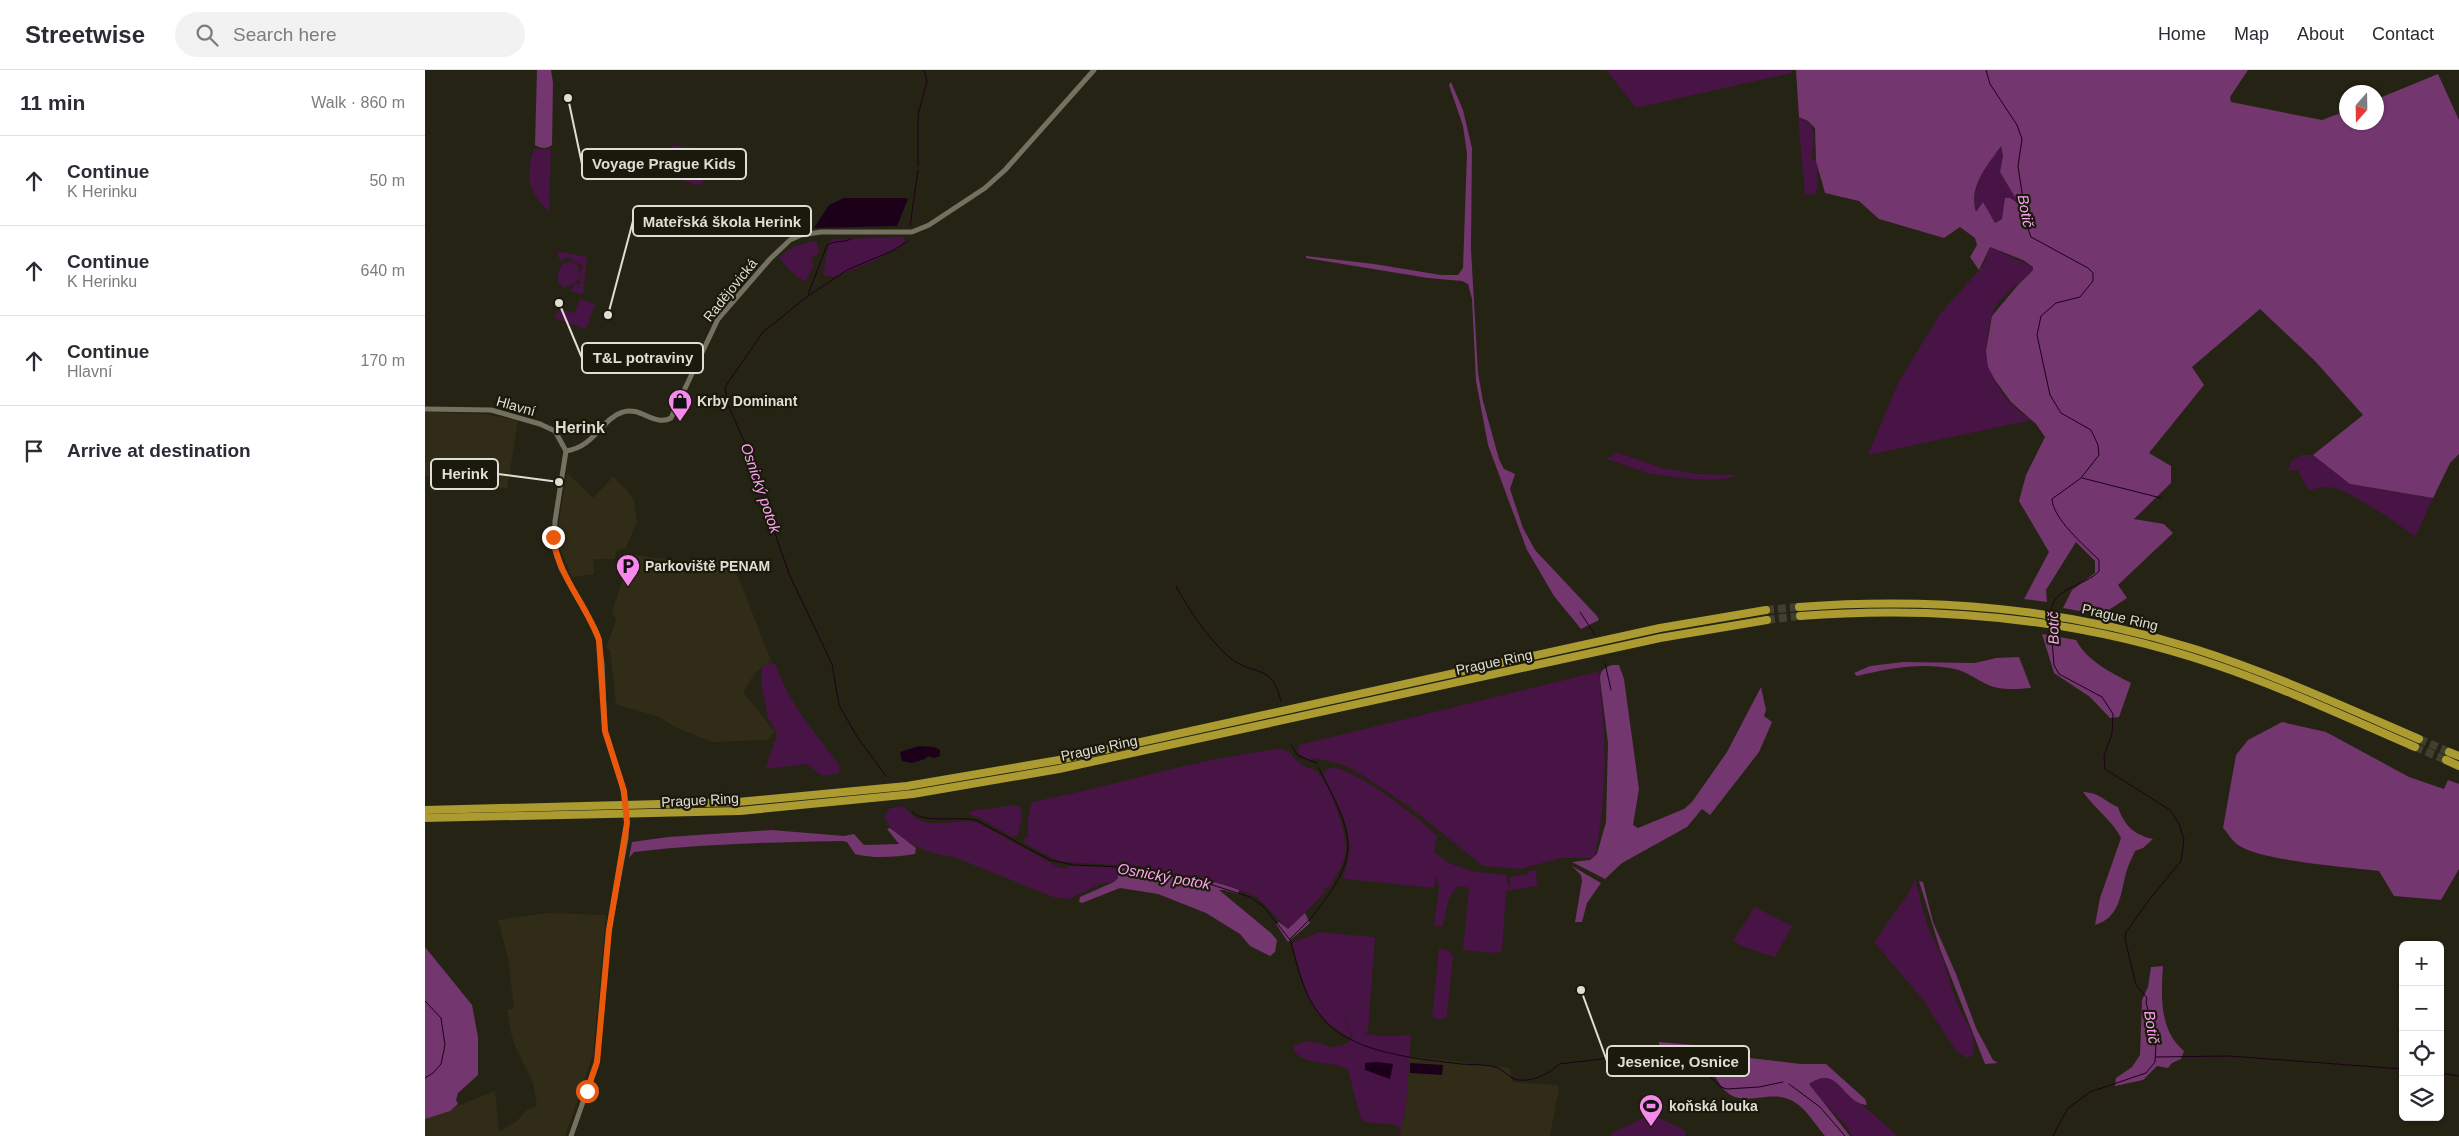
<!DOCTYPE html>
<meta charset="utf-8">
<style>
:root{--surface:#fff;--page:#f2f2f3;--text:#2b2b33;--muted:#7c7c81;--line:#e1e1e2}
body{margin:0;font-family:Arial,sans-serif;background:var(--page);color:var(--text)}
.controls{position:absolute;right:15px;bottom:15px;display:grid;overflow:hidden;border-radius:8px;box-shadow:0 1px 4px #0004}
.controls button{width:45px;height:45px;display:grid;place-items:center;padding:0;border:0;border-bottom:1px solid var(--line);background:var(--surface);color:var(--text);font:25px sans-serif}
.compass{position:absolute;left:1914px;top:15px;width:45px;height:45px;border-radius:50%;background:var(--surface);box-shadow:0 1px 4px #0004;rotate:200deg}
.stop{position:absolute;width:15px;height:15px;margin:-11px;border:4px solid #ea580c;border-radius:50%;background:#fff}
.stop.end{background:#ea580c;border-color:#fff;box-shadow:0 1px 5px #0008}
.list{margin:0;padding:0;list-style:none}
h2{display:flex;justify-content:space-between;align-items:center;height:65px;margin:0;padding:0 20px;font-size:21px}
h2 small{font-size:16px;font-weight:400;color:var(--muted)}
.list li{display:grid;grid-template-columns:32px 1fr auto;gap:15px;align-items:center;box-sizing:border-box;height:90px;padding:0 20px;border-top:1px solid var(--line)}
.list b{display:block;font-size:19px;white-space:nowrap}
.list p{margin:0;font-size:16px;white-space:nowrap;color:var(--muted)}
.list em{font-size:16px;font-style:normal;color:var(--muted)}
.icon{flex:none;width:28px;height:28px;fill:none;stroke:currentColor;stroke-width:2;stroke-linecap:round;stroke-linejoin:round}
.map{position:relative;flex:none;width:2034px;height:1066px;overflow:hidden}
header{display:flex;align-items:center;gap:30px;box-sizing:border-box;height:70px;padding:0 25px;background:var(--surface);border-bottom:1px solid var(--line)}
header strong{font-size:24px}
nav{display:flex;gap:28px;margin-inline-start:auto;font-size:18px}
.search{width:350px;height:45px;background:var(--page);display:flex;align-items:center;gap:12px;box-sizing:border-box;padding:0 18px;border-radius:28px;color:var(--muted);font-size:19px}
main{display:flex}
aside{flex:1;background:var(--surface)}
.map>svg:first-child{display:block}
.built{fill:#302c17}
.green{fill:#481345}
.forest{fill:#73366e;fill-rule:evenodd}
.water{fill:#1c001a}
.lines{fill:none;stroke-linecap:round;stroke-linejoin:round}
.stream{stroke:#1c001a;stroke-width:1}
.motorway-tunnel{stroke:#413f31;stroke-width:8;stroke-dasharray:8 4;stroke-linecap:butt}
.tertiary{stroke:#747160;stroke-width:5}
.motorway{stroke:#ac9b30;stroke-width:8}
.route{stroke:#ea580c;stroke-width:6}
.labels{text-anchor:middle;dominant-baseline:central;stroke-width:4.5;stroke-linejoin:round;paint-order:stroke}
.street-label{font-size:14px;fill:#dfded4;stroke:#1b190b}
.poi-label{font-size:14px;font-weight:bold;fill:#dfded4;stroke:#1b190b;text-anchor:start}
.water-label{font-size:15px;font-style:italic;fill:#fda3f3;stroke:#1b190b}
.quarter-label{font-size:16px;font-weight:bold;fill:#dfded4;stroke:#1b190b}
.leader{fill:none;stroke:#dfded4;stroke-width:2}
.callout-dot{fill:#dfded4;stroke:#1b190b;stroke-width:2}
.callout{fill:#1b190b;stroke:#dfded4;stroke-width:2}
.callout-label{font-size:15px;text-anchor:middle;font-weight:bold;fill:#dfded4}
</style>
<header>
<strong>Streetwise</strong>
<div class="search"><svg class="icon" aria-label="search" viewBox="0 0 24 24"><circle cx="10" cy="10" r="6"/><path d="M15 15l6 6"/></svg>Search here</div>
<nav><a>Home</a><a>Map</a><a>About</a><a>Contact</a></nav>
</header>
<main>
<aside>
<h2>11 min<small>Walk · 860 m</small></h2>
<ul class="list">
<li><svg class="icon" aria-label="ahead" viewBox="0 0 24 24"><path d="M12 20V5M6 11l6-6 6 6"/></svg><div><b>Continue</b><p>K Herinku</p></div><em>50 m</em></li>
<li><svg class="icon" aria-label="ahead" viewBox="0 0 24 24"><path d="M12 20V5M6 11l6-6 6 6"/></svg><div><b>Continue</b><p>K Herinku</p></div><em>640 m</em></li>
<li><svg class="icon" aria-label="ahead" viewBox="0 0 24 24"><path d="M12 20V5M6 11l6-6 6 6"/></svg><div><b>Continue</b><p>Hlavní</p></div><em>170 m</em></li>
<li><svg class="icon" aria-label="arrive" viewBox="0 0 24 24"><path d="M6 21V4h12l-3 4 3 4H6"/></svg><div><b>Arrive at destination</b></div></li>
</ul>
</aside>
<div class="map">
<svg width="2034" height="1066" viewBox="0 0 2034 1066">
<rect width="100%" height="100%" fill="#252314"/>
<!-- built -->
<g class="built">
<polygon points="0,342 61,344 93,351 82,419 0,406"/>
<polygon points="142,403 168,428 188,407 200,418 209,430 212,451 201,478 192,480 189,489 168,489 169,504 147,507 134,477 133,458"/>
<polygon points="205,484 252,491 306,488 346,591 329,604 318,622 350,662 342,670 287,672 252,658 234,647 191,634 185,580 181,578 191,550 187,543"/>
<polygon points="123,843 181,845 168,985 140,1066 0,1066 0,1049 70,1021 74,1061 91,1052 102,1040 112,1035 108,1013 90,976 86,963 82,940 89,938 83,888 73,850"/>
<polygon points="984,986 1085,998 1087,1012 1131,1015 1134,1017 1125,1066 975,1066 981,1036"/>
</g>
<!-- green -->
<g class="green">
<polygon points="1181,0 1366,0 1366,3 1211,38"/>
<path d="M1373,47c22,7 15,24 14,42l5,2 1,25 -3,8 -10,1z"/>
<polygon points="247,75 284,80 282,92 277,97 244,92"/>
<path d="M1576,76l2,10 -3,16 20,33 -26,19 -12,-21 -6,10c-7,-28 10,-46 25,-67z"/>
<path d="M109,79h17l-2,62c-21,-18 -24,-37 -15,-62z"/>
<polygon points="171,87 276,102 281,107 277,114 272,115 220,98 170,91"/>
<polygon points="477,167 480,169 479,174 449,191 409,207 398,205 404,172 408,169"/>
<polygon points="389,171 392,172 394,181 391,186 386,188 388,197 380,212 364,200 354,187 368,177"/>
<path d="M1565,177l43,20v3c-11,11 -26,21 -36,34 -5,7 -7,17 -8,25 -9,37 11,71 42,91l-163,35 30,-72 42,-69 43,-48z"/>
<polygon points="132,181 162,187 158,224 144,221 151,213 153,215 156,212 154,210 158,196 142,187 135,191"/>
<polygon points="145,191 153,195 155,206 150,213 139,218 133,212 133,204 137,194"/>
<polygon points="155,229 170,234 161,259 129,248 135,240 150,243"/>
<path d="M1191,382l46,16 36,6 39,1c-11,10 -77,1 -93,-3 -12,-4 -25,-9 -37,-13z"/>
<path d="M1876,385h12l37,29 83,14 -18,39c-12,-11 -66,-46 -80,-49 -10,-2 -18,1 -27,2l-10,-20h-7l-3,2 3,-11z"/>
<path d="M345,592l6,3c12,37 40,70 64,101l-1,7 -17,3 -15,-12 -42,5 12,-34 -9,-18 -7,-34 1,-15z"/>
<path d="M1172,602c5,8 3,18 4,26 6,53 5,105 -6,157l-4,3h-29l-42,11 -37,-3 -72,-58 -46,-31 -21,-12 -28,-7 -7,2 -12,-8 2,-7 4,-1z"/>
<path d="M855,679c11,2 11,7 18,13 6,5 14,6 20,11 12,12 30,63 28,79 -2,12 -11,25 -16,35l-6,1 2,3 -35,36 -4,1 -30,-31 -30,-12 -88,-19 -79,-4 -36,-19 1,-5h3v-19l4,-17c83,-16 164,-44 248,-53z"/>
<path d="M906,697c27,3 86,49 106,69l-3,16 15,11 22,8 36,4v11h3v-9l18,-3 1,-3 7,-1 1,16 -31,5 -4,60 -8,2 -31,-3 6,-62 -10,-2c-12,8 -13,27 -16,40h-9l5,-38 -3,-12 -2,12 -88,-9 -3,-2c17,-45 -4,-64 -20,-104z"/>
<polygon points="590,735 596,737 596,750 593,765 587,767 555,748 543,744 545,741"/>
<path d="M478,736c7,6 10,12 19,15 13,6 38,-2 55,1l83,46h6l5,-2 41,1 6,3v8l-4,4 -11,1 -34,16 -16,-2 -99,-40c-25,-2 -60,-17 -70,-41l6,-8z"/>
<polygon points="1490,809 1502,855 1517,887 1532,934 1548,965 1549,984 1542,988 1531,981 1498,930 1449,872 1483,824"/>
<polygon points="1330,837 1367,856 1350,887 1318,877 1308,870"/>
<path d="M894,862l56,5 -7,94 -3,2 17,3 29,-1 -5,71 -6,30v-6l-4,-5 -32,-3 -4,-6 -12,-46c-15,-10 -43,-4 -54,-19v-5c12,-7 23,-5 35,1l15,-2 11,-9 -3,1 -10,-26 9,26h-3c-44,-28 -42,-48 -56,-94z"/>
<polygon points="1014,878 1025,881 1028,886 1022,946 1015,950 1007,947"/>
<polygon points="1401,1007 1406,1008 1473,1066 1427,1066 1422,1057 1384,1016 1384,1014 1392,1008"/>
<polygon points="1226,1044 1261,1061 1260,1066 1185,1066 1187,1063"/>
</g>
<!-- forest -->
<g class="forest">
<path d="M112,0h14l2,13 -1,62c-5,4 -11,4 -17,0z"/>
<path d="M1371,0h452l-18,27 1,5 91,18 24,-9 1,11h30v-23l61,-25 21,46v334l-9,9 -17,35 -83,-14 -37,-29 50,-40 -48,-54 -55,-52 -68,58 12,18 -55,68 22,13v17l-37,36 30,5 9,9 -55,52 9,13 -26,17 -38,-7 9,-18 23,-17v-12l-19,-19 -30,48 1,12 -23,-3 25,-47 -30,-51 7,-26 19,-38 -9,-13 -25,-22 -16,-22 -7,-13 -2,-16 6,-35 26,-31 15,-15v-3l-10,-7 -33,-13 -11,23 -9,-13 7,-12 -2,-7 -15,-11 -16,11 -65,-19 -20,-18 -34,-8 -9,-32 -1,-33 -7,-7 -9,-4zM1576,76l2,10 -3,16 19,32 -9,-6h-5l-3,21 -7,4 -12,-21 -7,10c-8,-25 11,-46 25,-66z"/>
<polygon points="1026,12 1038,40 1047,78 1046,179 1053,303 1058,331 1074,389 1079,399 1090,404 1085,419 1098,458 1110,480 1172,546 1174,550 1156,559 1129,526 1102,480 1063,375 1051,311 1047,229 1043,214 1037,211 1003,208 881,188 881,186 949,194 1016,205 1033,205 1038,198 1042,83 1038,56 1024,15"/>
<path d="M1617,564l34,6c11,21 36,33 55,43l-12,34 -9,1 -20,-21 -36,-24z"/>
<path d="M1594,587l12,31c-15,1 -31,3 -45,-4 -10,-5 -19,-12 -31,-15 -33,-7 -66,-1 -98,7l-3,-3 16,-7 33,-4 72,1 21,-5z"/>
<path d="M1187,595h7l5,14 15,110 -6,36 5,3 46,-19 8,-7 35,-50 34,-65 5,23 -2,6 8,6 -13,30 -49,63 -8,-6 -15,18 -65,36 -17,16 -33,-17 18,-2 7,-6 9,-32 2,-79 -8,-64c0,-9 4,-11 12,-14z"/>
<path d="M1857,652l44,10 83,45 35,12 4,-9 11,4v85l-18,31 -47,-4 -15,-25c-32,-4 -118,-10 -141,-26 -6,-4 -10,-12 -15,-17l13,-73 12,-15z"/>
<path d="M1658,722c18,1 19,8 35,15 6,18 16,28 35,32l-10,9 -8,3c-3,7 -7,14 -9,22 -6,23 -6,44 -31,52l5,-27 21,-60c-9,-18 -26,-29 -38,-46z"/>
<path d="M465,758l26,20 -1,6c-20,3 -40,5 -60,0l-8,-12 -4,-1c-70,1 -139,3 -209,11l-5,6 3,-16 36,-5 104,-7 72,6 10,-2 10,11 35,-1 -12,-15z"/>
<path d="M692,795c21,1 40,7 61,11 21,3 41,6 61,14l-1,4 -14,-4h-5l52,43 6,7 -2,12 -5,4 -20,-10 -10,-12 -34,-21 -48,-19 -38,-6 -38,15 -3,-1 1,-5 34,-15 4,-4z"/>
<polygon points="1147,796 1176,813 1162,833 1157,852 1150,852 1157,811 1156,805"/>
<polygon points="1494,811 1498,812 1508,852 1531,904 1551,958 1568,990 1573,993 1560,994 1515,879"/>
<polygon points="880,843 885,853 863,872 851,854 854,852 863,859"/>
<polygon points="0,877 47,935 53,967 53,1005 33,1023 31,1030 33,1034 25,1041 0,1049"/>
<path d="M1738,896c-2,30 -4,64 21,85l-3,8 -9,4 -4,5 -11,-2 -14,14 -28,6 1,-8 16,-11 8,-12 2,-55 6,-13 3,-20z"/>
<path d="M1234,972l47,4 44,12 51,6h25l39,35 2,6c-25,-2 -28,-42 -58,-21l41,52h-25c-18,-22 -27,-43 -59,-39 -10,1 -22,3 -31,0 -18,-7 -18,-27 -34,-34 -12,-6 -29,-7 -42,-9z"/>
</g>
<!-- water -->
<g class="water">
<polygon points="419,128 479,128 483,129 472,156 389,158 404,135"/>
<polygon points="494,676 509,677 515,680 515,686 509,688 503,686 500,689 487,693 477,691 475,682"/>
<polygon points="952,992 968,994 965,1009 940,1000 940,993"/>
<polygon points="985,993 1018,995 1017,1005 985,1003"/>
</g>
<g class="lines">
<!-- stream -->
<g class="stream">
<path d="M1561,0l4,14 27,41 5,14 -4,27 9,60 4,11 57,31 5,5v8l-13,16 -24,6 -15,13 -4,19 13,60 11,18 30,17 7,15 1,10 -18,23 -29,21c1,20 33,47 47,61v11c-14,16 -48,16 -48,42"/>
<polyline points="493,96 493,45 502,11 499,0"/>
<polyline points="485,156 493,100"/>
<path d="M383,225l19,-50c8,-5 16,-2 24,-6"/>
<polyline points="1657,408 1736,428"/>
<path d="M751,516c14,26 31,51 53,71 25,21 42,4 52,44"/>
<polyline points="1155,542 1170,565"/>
<polyline points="1626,557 1629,595 1634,604 1677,627 1688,644 1687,664 1679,686 1680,699 1745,740 1754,754 1759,769 1756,791 1724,830 1701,862 1700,869 1711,915 1722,928 1721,932 1731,973 1730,992 1721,1003 1665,1022 1643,1038 1628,1066"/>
<polyline points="1180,593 1186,620"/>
<polyline points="866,675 873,686 892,693"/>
<polyline points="461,706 431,665 414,635 407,594 364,504 349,460 335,407 303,335 300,317 338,262 383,226 422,200 467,181 483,171"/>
<path d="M487,742c12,12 46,4 64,8l74,40 24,5"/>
<polyline points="651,795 695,797 775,811 825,827 839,837 866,871"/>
<path d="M886,848c15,-19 36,-45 37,-71 0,-27 -18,-55 -29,-79"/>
<polyline points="865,869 885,849"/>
<path d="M866,872c8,31 14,59 37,82 31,30 92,35 133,40 11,1 27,0 37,4 7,3 12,11 20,12 14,2 31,-6 41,-16l77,-9 63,12 22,20 6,2 32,-2 24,-5"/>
<polyline points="0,931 16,948 20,975 16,994 8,1003 0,1008"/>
<polyline points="1731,987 1804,986 1978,999"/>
<polyline points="2015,1003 2034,1006"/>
<polyline points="1364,1014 1395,1037 1420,1066"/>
</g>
<!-- motorway-tunnel -->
<g class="motorway-tunnel">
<polyline points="1341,540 1374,537"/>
<polyline points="1342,550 1375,546"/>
<polyline points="1994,669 2024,682"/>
<polyline points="1990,677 2021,690"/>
</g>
<!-- tertiary -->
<g class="tertiary">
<polyline points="0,339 66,340 115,354 130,361 141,381 130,451 129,477 136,498 170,559 174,570 177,594 180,661 197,714 202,746 201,768 184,860 172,992 146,1066"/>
<path d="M141,381c29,-4 36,-33 57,-39 17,-6 32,15 48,6l47,-99 52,-60 20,-19 11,-5 20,-3h91l17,-7 56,-37 20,-18 89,-100"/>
</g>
<!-- motorway -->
<g class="motorway">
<path d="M1374,537c136,-10 265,1 396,42 76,24 150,58 224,90"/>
<path d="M1375,546c140,-11 279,3 413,48 69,23 135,54 202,83"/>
<polyline points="2024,682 2034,686"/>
<polyline points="2021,690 2034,696"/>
<polyline points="0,740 313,732 482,716 634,690 1235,558 1341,540"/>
<polyline points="0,748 315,741 488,724 634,699 1235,568 1342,550"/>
</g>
</g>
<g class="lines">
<!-- route -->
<path class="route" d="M128,467c5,39 33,67 46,103l6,91 19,60 3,32 -18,107 -12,132 -10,29"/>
</g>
<!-- icons -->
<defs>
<g id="shop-pin" transform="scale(1.25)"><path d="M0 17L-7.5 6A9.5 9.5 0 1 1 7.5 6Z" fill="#f788ec" stroke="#1b190b"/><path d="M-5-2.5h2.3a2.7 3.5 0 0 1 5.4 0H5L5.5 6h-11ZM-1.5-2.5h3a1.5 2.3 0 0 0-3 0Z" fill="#111"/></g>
<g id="parking-pin" transform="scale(1.25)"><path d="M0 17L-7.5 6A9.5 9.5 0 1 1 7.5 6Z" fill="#f788ec" stroke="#1b190b"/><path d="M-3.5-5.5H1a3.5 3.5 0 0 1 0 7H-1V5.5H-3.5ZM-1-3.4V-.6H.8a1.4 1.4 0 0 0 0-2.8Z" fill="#111"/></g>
<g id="stadium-pin" transform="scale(1.25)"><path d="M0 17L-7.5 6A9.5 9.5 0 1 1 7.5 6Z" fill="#f788ec" stroke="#1b190b"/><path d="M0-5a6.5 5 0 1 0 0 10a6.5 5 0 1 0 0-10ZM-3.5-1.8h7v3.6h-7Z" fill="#111"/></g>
</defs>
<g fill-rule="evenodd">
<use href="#shop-pin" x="255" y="331"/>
<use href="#parking-pin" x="203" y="496"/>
<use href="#stadium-pin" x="1226" y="1036"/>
</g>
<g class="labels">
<!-- street labels -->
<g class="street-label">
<text transform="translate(305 220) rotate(-51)">Radějovická</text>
<text transform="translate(91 336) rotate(16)">Hlavní</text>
<text transform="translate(1695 547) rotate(13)">Prague Ring</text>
<text transform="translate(1069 592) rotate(-12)">Prague Ring</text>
<text transform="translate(674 678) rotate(-12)">Prague Ring</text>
<text transform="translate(275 730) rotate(-3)">Prague Ring</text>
</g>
<!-- poi labels -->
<g class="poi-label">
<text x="272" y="331">Krby Dominant</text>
<text x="220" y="496">Parkoviště PENAM</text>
<text x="1244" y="1036">koňská louka</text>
</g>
<!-- water labels -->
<g class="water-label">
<text transform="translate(1601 141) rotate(79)">Botič</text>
<text transform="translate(336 418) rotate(71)">Osnický potok</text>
<text transform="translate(1628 558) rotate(-91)">Botič</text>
<text transform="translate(739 806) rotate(10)">Osnický potok</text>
<text transform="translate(1727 957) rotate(81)">Botič</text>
</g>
<!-- quarter labels -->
<g class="quarter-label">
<text x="155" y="357">Herink</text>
</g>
</g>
<!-- callouts -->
<path class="leader" d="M143 28L157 94M183 245L208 151M134 233L157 288M134 412L73 404M1156 920L1182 991"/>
<g class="callout-dot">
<circle cx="143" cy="28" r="5"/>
<circle cx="183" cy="245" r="5"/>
<circle cx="134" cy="233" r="5"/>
<circle cx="134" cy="412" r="5"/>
<circle cx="1156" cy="920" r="5"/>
</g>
<g class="callout">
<rect x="157" y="79" width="164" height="30" rx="5"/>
<rect x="208" y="136" width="178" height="30" rx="5"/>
<rect x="157" y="273" width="121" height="30" rx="5"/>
<rect x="6" y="389" width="67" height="30" rx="5"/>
<rect x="1182" y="976" width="142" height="30" rx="5"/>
</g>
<g class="callout-label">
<text x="239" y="99">Voyage Prague Kids</text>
<text x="297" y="157">Mateřská škola Herink</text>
<text x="218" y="293">T&amp;L potraviny</text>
<text x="40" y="409">Herink</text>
<text x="1253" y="997">Jesenice, Osnice</text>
</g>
</svg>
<div class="controls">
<button>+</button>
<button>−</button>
<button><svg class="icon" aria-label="locate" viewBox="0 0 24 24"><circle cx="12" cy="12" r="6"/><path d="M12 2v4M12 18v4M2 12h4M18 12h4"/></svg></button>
<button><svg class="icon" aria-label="layers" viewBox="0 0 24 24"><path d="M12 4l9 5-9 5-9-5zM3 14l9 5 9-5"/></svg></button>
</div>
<svg class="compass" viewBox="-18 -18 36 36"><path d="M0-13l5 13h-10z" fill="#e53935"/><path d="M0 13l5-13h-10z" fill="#7c7c81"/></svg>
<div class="stop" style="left:162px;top:1021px"></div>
<div class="stop end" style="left:128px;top:467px"></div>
</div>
</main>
